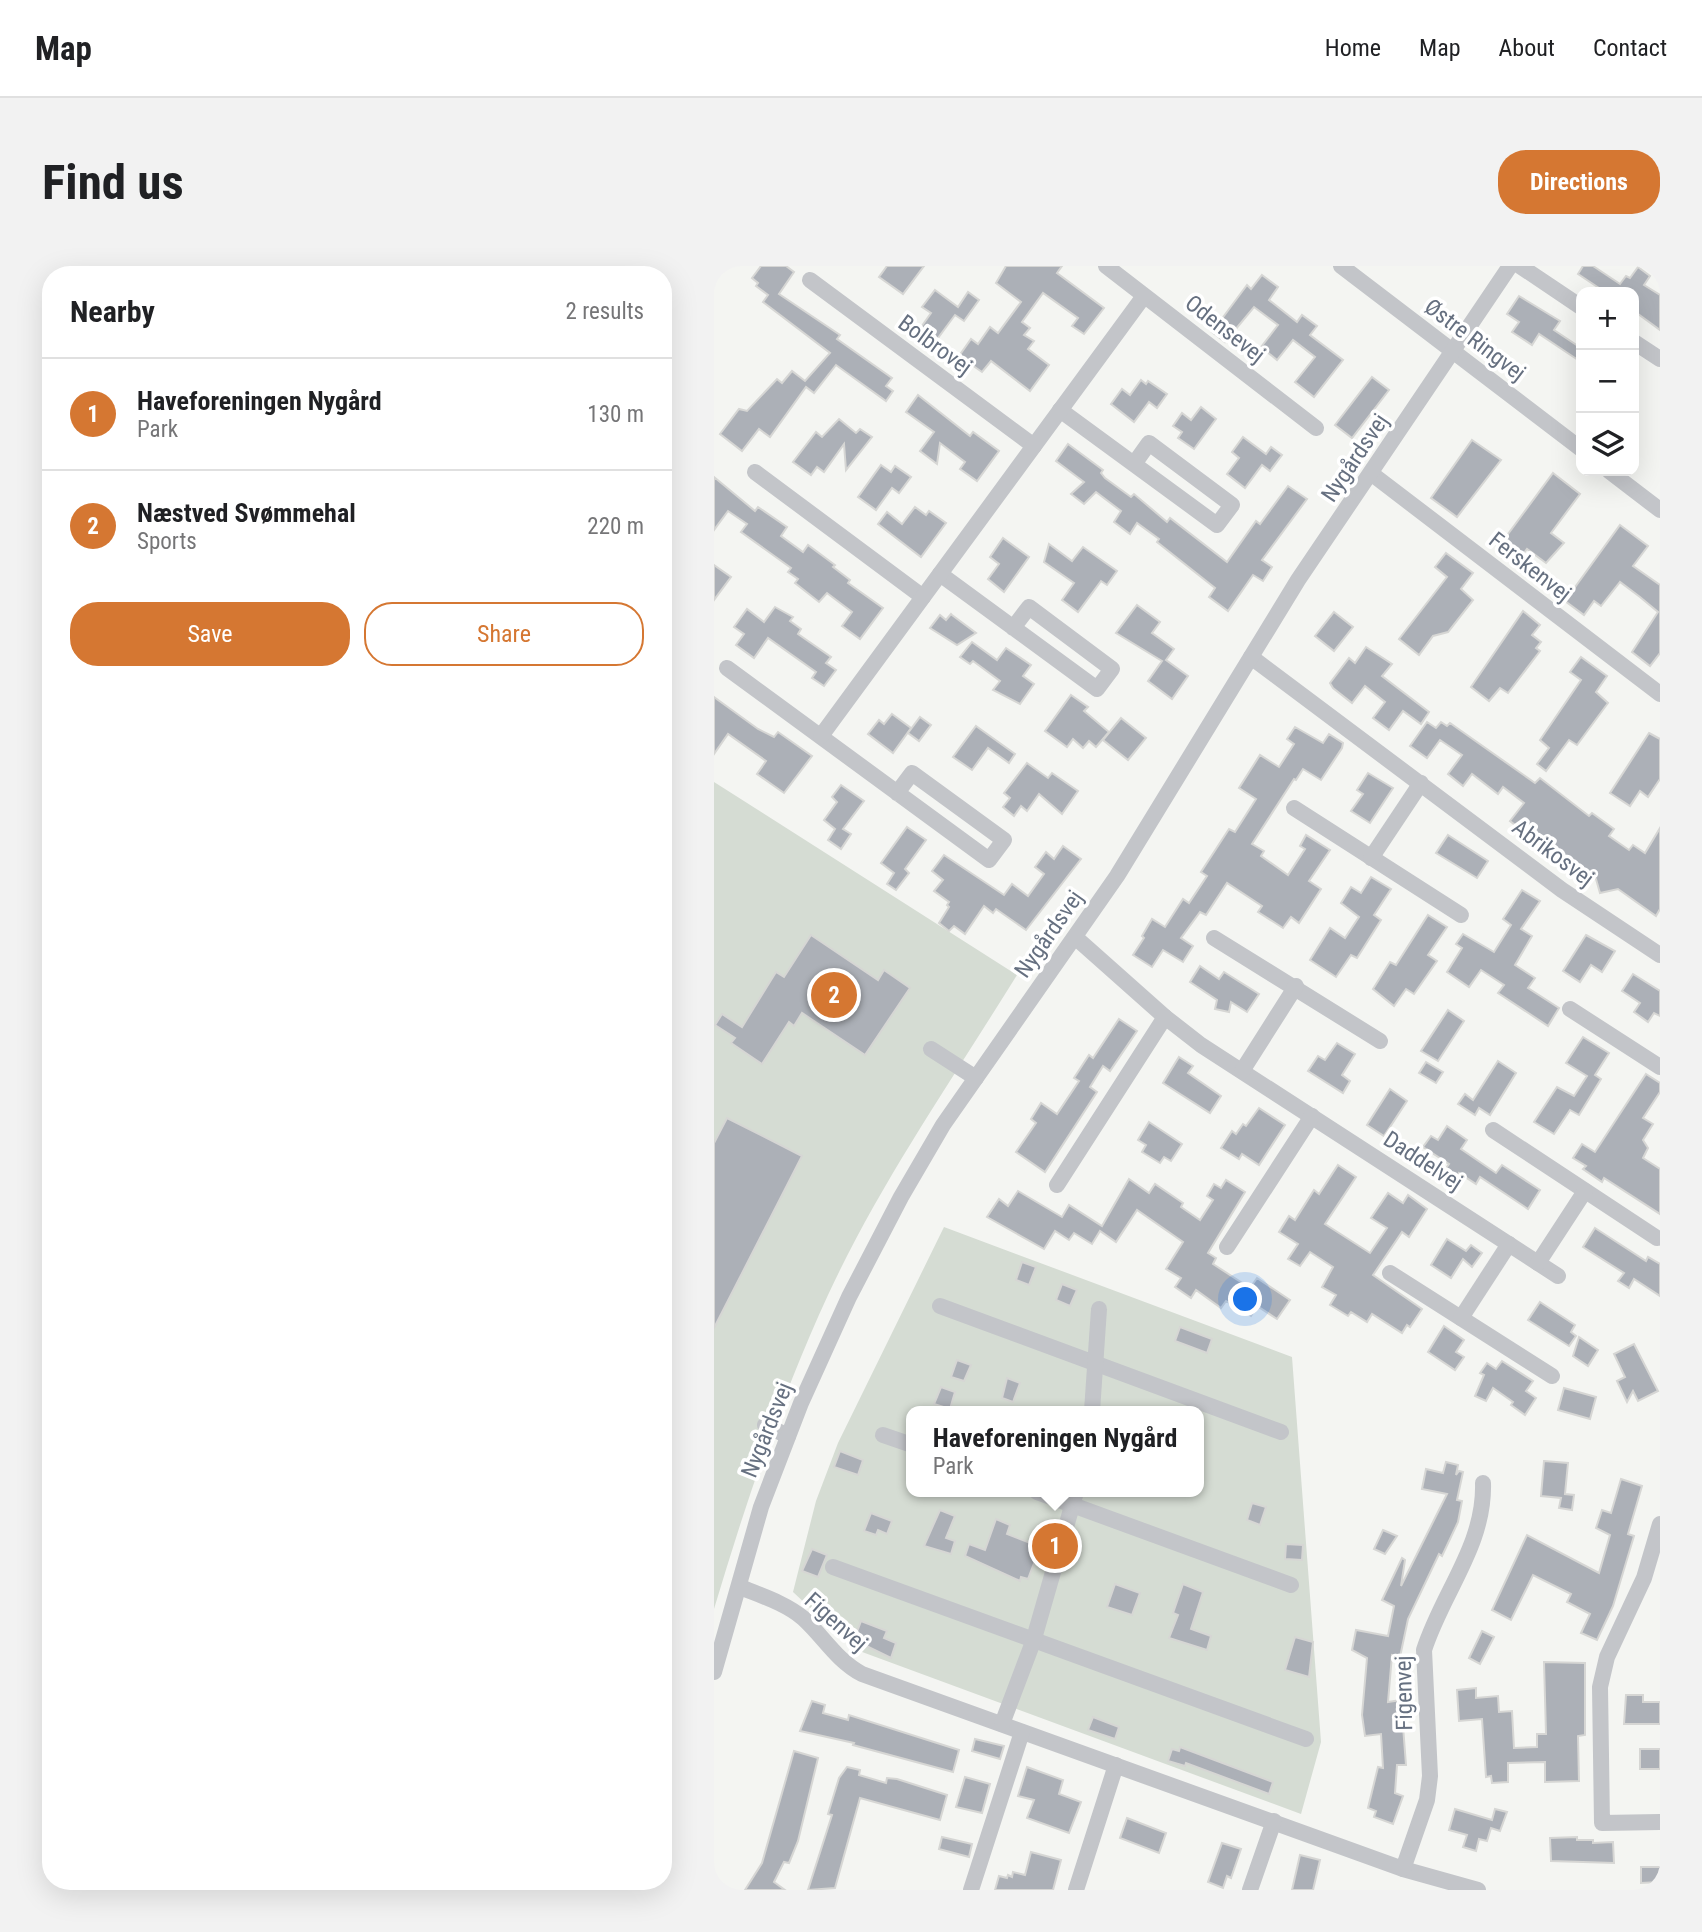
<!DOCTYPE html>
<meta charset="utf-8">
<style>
:root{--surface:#fff;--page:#f2f2f2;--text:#202124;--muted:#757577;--line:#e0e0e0;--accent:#d57732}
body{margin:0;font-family:"Roboto Condensed",sans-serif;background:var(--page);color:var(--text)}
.controls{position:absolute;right:21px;top:21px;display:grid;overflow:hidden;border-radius:14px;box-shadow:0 7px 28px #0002}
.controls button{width:63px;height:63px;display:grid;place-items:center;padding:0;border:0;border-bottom:2px solid var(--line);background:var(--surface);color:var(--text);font:35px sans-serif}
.you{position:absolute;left:532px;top:1034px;width:24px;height:24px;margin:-18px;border:5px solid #fff;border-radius:50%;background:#1a73e8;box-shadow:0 0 0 10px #1a73e833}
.badge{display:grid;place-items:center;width:46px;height:46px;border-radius:50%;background:var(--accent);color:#fff;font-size:23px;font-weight:700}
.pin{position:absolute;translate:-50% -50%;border:4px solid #fff;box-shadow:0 2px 7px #0006}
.popup{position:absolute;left:192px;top:1140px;width:298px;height:91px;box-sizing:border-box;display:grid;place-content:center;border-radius:14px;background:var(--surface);filter:drop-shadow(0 2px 5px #0005);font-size:23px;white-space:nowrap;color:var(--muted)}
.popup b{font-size:26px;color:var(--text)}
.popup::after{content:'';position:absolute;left:50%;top:100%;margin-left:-14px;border:14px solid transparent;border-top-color:var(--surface)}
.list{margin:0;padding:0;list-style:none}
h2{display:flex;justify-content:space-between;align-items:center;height:91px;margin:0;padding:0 28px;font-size:30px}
h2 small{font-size:23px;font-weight:400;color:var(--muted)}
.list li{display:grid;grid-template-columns:46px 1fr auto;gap:21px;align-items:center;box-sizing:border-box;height:112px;padding:0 28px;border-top:2px solid var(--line)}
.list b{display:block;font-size:26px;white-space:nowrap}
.list p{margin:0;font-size:23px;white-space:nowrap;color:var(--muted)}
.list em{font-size:23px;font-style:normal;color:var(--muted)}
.actions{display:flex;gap:14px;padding:21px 28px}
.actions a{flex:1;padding:16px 0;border:2px solid var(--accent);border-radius:28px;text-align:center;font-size:24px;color:var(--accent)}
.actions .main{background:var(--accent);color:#fff}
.icon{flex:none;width:38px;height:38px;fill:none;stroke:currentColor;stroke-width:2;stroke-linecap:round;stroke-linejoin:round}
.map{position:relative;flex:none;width:946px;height:1624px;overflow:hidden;border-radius:28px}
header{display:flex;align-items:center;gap:42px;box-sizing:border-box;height:98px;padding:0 35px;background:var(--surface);border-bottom:2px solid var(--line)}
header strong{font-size:33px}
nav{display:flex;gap:38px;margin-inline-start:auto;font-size:24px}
.intro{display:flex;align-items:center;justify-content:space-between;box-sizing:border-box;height:168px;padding:0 42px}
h1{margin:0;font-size:49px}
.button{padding:18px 32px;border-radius:28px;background:var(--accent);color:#fff;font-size:24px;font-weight:700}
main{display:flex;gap:42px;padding:0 42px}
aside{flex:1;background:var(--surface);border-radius:28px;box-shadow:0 7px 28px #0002}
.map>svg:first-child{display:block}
.green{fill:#d5dcd3;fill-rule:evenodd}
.building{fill:#acb0b7;stroke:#d6d6d4;stroke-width:2}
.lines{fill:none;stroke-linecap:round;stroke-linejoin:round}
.minor{stroke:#c3c5c9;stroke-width:16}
.labels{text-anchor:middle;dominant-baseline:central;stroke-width:7;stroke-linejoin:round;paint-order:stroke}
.street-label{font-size:23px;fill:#667080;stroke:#fff}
</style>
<header>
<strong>Map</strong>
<nav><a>Home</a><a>Map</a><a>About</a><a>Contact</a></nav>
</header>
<div class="intro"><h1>Find us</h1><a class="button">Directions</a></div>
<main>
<aside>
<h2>Nearby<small>2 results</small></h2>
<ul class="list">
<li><span class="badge">1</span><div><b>Haveforeningen Nygård</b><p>Park</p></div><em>130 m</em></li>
<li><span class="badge">2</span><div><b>Næstved Svømmehal</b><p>Sports</p></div><em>220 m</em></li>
</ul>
<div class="actions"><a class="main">Save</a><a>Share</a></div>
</aside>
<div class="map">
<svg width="946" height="1624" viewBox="0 0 946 1624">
<rect width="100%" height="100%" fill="#f4f5f2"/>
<!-- green -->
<g class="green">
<path d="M0,516l303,193c-65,105 -137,208 -189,320 -47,102 -82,207 -114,314z"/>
<path d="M230,961l348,130 29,385 -20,72 -447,-165 -61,-57 23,-91 22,-58zM198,1145h287v81h-287z"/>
</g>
<!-- building -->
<g class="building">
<polygon points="47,0 72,0 80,6 65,28 126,69 123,73 178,112 172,120 179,125 172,135 122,99 100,127 92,121 56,171 45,163 28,185 6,168 25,143 33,145 63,113 68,117 78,105 91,115 116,87 49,36 54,29 42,20 44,17 38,12"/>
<polygon points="173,0 210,0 189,28 165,11"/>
<polygon points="292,0 348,0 343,7 390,42 370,68 358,60 364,52 329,27 308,56 316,62 310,69 320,75 314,83 335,99 316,125 277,95 268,106 245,90 257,73 264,78 276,61 284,67 307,36 282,17"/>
<polygon points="869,0 879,0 906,18 912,10 916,12 924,1 936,10 930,19 946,29 946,64 920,45 920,26 891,26 864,8"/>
<polygon points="548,9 564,21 555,34 583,56 588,49 603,60 596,69 629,94 600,131 581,116 601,91 579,74 563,94 547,81 564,59 540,41 511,76 498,66 533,19 537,23"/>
<polygon points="221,24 244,41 254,26 265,34 250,55 241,49 221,76 205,64 217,47 208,41"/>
<polygon points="805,30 846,55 840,64 867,82 867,96 825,68 818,79 798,66 805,56 793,48"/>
<polygon points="658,111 675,124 638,172 621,159"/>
<polygon points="427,114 432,118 434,115 453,128 443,142 435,136 420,156 397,138 408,123 416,129"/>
<polygon points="204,129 256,170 259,166 285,185 263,215 246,203 251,196 226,177 223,198 206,185 220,166 192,146"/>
<polygon points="487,141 502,153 480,183 464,172 468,166 459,160 468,147 477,154"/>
<polygon points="125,153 142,167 146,163 158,171 132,204 130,178 110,206 103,201 97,209 79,196 102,166 108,171"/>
<polygon points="529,171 552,188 557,181 568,189 556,205 548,199 531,222 513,208 525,192 518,186"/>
<polygon points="758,174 787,194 743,251 717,232"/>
<polygon points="354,178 389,204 387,207 391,212 417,231 420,228 453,256 456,252 513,296 542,255 546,258 574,220 593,233 548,294 558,301 549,315 539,309 514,345 495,331 501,322 443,276 445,273 423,257 416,268 400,256 407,245 382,226 370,238 357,228 370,216 342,195"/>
<polygon points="167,199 177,206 181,200 197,211 185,227 178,222 162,244 144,231"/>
<polygon points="839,207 866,228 837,267 850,277 832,297 813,283 802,297 783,283"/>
<polygon points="0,211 41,245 44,241 73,261 67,270 89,286 94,279 121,299 119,301 136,314 134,317 169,342 146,373 128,360 138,346 113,327 105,336 81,317 84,313 74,306 77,302 27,266 33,258 14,245 0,264"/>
<polygon points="201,241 212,249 215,245 232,257 207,291 164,258 173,246 188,258"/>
<polygon points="906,259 934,280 919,300 946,319 946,387 936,400 918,386 944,346 926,331 906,316 887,340 880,335 870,349 851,335"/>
<polygon points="289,272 315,291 290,326 274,313 285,298 276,291"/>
<polygon points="335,278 358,295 369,281 403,305 393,319 387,315 364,346 348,334 360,317 330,296"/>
<polygon points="732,287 759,307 747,323 759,334 734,366 719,370 705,389 685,373 733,311 721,301"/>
<polygon points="0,299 17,311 0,334"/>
<polygon points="423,339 446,356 438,367 460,383 452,394 474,410 458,433 434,415 448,395 402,367"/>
<polygon points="61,341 79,351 76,355 87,363 84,368 117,391 112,397 122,404 110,420 98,412 102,406 54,372 40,392 22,379 30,368 20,361 33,343 50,356"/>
<polygon points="809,345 826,359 818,369 827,376 822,382 826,385 794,427 786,422 775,435 757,421"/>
<polygon points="620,346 639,361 620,385 601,370"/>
<polygon points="237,348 238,349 262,367 243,379 216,362 226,349 232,354"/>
<polygon points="258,376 283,394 292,382 317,399 309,410 320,418 306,438 279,424 286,415 259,395 256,398 246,391"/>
<polygon points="652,381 678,398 668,410 715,446 707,458 689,445 675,464 659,452 671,436 651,420 638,437 619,422 616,417 635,392 641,397"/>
<polygon points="867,391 893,410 882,426 894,437 863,479 855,474 832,505 823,498 835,482 826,474 867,414 856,406"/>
<polygon points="357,429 374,441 370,445 395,466 382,481 375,475 369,482 359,473 353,481 331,465"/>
<polygon points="0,431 44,463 60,471 64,466 98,490 70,527 43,508 52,495 14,468 0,488"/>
<polygon points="178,448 197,462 179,487 154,468 165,454 170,458"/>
<polygon points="206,451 217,459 205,475 194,467"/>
<polygon points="407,452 432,472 414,494 389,474"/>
<polygon points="713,456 722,462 727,456 733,460 736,457 821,517 826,512 875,550 878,547 900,563 895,570 915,584 919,579 931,587 946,562 946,643 942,650 904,623 886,627 882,613 832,577 829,581 796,555 810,537 789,521 784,528 758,508 749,520 734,508 748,489 726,474 713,492 696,480"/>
<polygon points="262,460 301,488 295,497 274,482 258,504 239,491"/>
<polygon points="581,461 609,477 615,468 629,477 628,482 607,514 589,503 582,514 580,513 538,578 550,585 547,590 574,609 591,583 586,580 592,569 616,584 595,615 607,623 585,657 577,651 569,662 544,646 548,640 513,617 492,649 486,646 467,672 479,680 469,696 449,684 438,701 419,689 430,672 428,670 438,653 451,661 469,633 475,637 493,610 487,606 515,563 521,566 542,533 525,522 546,489 565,501 580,478 573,473"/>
<polygon points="935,467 946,473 946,513 934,531 926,525 916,540 896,527"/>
<polygon points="313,497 334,512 338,507 364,525 348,548 325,528 313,545 307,540 300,550 289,541 296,532 290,527"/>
<polygon points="654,507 679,522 656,557 637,545 649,528 643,524"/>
<polygon points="127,519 150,535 129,563 137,568 127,583 114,574 121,563 110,554 123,536 118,531"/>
<polygon points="193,561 212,574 191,603 195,607 182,624 173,618 180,607 167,597"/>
<polygon points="734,569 774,595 763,612 722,587"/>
<polygon points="349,580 367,593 312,664 282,643 279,647 270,640 251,668 240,660 235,665 225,657 235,641 233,639 235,636 220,625 229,614 218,605 230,589 290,629 298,618 314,630 330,608 321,601 332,586 340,593"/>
<polygon points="657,611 677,623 660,649 667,654 643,692 637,689 622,711 596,694 616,662 631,672 645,651 627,637 637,621 647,627"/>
<polygon points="808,624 826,635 807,663 818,670 801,699 821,712 814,722 845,742 834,760 784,727 790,719 767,704 755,721 733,706 748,682 742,678 749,668 780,686 797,659 789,653"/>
<polygon points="714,649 733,661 714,689 723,695 700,728 692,723 680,740 659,723 676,696 682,699"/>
<polygon points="97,669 164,714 170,704 196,722 151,789 88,747 80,760 75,756 48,798 17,777 21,772 1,759 8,748 28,761 62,706 70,711"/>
<polygon points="872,669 901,685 888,706 877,699 866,716 849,705"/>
<polygon points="486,700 505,713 510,706 545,728 533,746 517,736 515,746 501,743 503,734 476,716"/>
<polygon points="919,708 946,725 946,750 940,747 934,756 920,746 926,737 908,725"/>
<polygon points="734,744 750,755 724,795 707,785"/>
<polygon points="405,753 423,765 396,805 389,800 376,821 383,826 331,906 302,886 322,857 317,853 327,837 343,848 365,815 360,812 375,789 379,792"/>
<polygon points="869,771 895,787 881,809 887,813 865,849 856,844 840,868 820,856 843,821 860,830 873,810 852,797"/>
<polygon points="623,777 641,788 628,809 636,815 629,827 594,805 604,790 611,794"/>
<polygon points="465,791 479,800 474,807 507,830 496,847 449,817"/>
<polygon points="784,795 802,807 776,849 765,842 761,849 744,838 751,828 759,834"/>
<polygon points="712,796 729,806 722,817 705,807"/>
<polygon points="932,808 946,817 946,826 929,852 939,858 929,874 934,882 929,892 946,903 946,948 890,912 888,916 869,903 872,900 859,892 868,878 881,886"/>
<polygon points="676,823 693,835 670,870 653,859"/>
<polygon points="545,842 571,859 545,899 528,888 525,893 507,882 518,865 522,868 529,858 532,860"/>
<polygon points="13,852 88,890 0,1062 0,877"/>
<polygon points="435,856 468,878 457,895 450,891 446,897 428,886 432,879 424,874"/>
<polygon points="733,860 753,874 747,883 782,907 788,899 826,924 814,943 766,911 762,918 745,907 740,916 728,908 735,898 709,881 717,870 724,874"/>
<polygon points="624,899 642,911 611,958 656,987 673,962 657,952 674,927 689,937 694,929 713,943 695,971 688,966 659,1009 708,1043 696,1061 693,1059 688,1067 658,1048 653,1056 637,1046 634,1050 616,1039 622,1029 608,1021 619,1001 596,986 586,1000 574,993 584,978 565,966 575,950 581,954 600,924 605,928"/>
<polygon points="415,913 435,927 441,918 469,937 467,941 486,954 499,934 493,930 500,918 507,922 512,914 531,926 494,987 502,992 499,998 536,1022 543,1012 576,1034 563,1053 543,1040 537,1050 512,1035 507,1042 482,1024 477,1032 461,1021 467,1012 452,1003 469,976 423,944 402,976 386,965 378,978 360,967 355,974 341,965 330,983 273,951 285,933 294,940 304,925 348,951 355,939 388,960"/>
<polygon points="881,962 932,995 934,991 946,998 946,1030 920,1013 915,1022 904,1015 910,1007 869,981"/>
<polygon points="733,973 752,985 757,979 768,987 758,1001 749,993 737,1012 717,999"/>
<polygon points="308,996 322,1001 315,1019 302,1014"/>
<polygon points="348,1018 363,1024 356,1040 342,1034"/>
<polygon points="826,1036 861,1059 857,1066 862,1070 855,1080 814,1054"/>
<polygon points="730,1060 750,1074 742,1086 750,1091 741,1104 714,1086"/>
<polygon points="466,1061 498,1073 493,1087 461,1075"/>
<polygon points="865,1071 884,1084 874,1100 859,1090"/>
<polygon points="920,1078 944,1125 924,1135 919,1125 913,1136 903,1115 911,1111 900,1088"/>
<polygon points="243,1094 257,1099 250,1115 237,1111"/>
<polygon points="788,1095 819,1115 812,1125 822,1132 811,1149 797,1139 799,1136 779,1122 772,1135 761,1130 770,1109 766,1107 773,1097 782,1103"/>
<polygon points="293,1112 306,1117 299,1136 288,1132"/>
<polygon points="227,1121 241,1126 236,1143 220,1138"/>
<polygon points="850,1122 882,1131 876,1153 844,1144"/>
<polygon points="126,1185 149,1194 144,1209 120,1201"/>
<polygon points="830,1195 854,1197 851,1228 860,1229 858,1244 845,1242 847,1232 827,1230"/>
<polygon points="732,1196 744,1199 742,1209 745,1205 749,1206 743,1234 748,1235 744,1256 728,1290 725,1288 694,1353 686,1391 678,1389 674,1436 687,1434 692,1499 683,1499 681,1527 689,1530 679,1558 660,1551 662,1545 654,1542 664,1501 669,1502 667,1468 651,1470 648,1449 653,1392 638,1384 642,1364 674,1370 680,1340 668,1334 688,1292 691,1294 687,1320 733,1228 708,1223 712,1203 729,1207"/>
<polygon points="907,1213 928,1220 914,1268 920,1270 899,1340 883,1374 867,1367 876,1348 853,1336 857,1328 819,1309 797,1354 778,1344 813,1269 885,1307 896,1269 882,1262 888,1244 897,1247"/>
<polygon points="538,1237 552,1241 546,1259 533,1254"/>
<polygon points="226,1244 241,1250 232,1272 241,1275 237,1288 210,1280"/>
<polygon points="157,1247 178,1255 173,1268 164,1264 162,1269 150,1265"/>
<polygon points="282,1253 296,1259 293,1268 319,1278 318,1281 325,1284 314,1313 307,1311 306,1315 251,1290 255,1278 271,1284"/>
<polygon points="669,1264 683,1270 671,1288 660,1283"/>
<polygon points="572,1278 589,1279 588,1294 571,1293"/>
<polygon points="98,1283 113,1289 104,1311 88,1305"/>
<polygon points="401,1318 426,1327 418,1349 393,1341"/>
<polygon points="469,1318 489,1326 477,1363 497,1370 493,1384 455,1372 464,1349 459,1347"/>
<polygon points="147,1355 173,1365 170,1372 182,1377 177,1392 140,1374"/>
<polygon points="768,1365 780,1371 766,1398 755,1392"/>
<polygon points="581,1371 599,1376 595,1411 571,1404"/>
<polygon points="830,1396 871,1397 871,1469 864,1470 865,1515 831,1516 831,1496 794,1497 794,1516 778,1517 777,1510 772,1511 768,1453 745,1455 743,1424 762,1422 762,1432 784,1430 785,1446 798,1445 800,1482 823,1481 823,1468 832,1468"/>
<polygon points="912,1429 929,1429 929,1436 946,1436 946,1458 910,1458"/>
<polygon points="98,1435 111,1439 109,1447 134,1454 135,1449 245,1484 239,1506 139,1479 140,1477 86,1465"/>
<polygon points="379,1451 405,1461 401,1473 374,1464"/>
<polygon points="261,1473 290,1480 286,1493 258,1485"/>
<polygon points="466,1481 559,1516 555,1528 472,1497 471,1500 454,1495 458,1483 465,1485"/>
<rect x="926" y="1483" width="20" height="20"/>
<polygon points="80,1485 104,1492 84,1575 75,1597 70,1596 60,1616 71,1624 31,1624 48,1597"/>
<polygon points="133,1501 146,1504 145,1509 172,1517 173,1512 183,1513 233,1529 226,1554 146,1532 121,1622 94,1624 118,1549 114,1548 125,1512"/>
<polygon points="313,1501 349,1514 345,1528 367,1536 355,1567 313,1552 320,1534 304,1530"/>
<polygon points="251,1511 276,1518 268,1547 242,1541"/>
<polygon points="741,1543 778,1554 781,1543 793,1546 786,1565 777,1562 773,1575 765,1573 762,1585 749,1581 753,1569 735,1564"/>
<polygon points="413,1552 452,1567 445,1587 406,1572"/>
<polygon points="228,1571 258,1578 255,1591 225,1583"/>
<polygon points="863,1571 863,1574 879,1574 879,1577 899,1576 900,1597 837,1595 836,1572"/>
<polygon points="508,1577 527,1583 517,1612 513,1610 509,1622 494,1616"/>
<polygon points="317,1586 347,1594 339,1624 281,1624 285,1610 293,1612 294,1609 298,1611 299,1606 311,1609"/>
<polygon points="586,1589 606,1594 599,1624 578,1624"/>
<polygon points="927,1601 946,1601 946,1616 927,1617"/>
</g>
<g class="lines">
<!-- minor -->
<g class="minor">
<polyline points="392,0 602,162"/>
<polyline points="627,0 867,183"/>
<polyline points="806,0 867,41"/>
<polyline points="96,14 320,180"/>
<polyline points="920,76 946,93"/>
<polyline points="346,144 503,259 518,239 435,177 420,198"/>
<polyline points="895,205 946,244"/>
<polyline points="41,206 209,331"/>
<polyline points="658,208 946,428"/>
<polyline points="226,308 383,423 398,403 315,341 299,362"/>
<polyline points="537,391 848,624 946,689"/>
<polyline points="13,402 275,594 290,574 198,507 183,527"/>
<polyline points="107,470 430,30"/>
<polyline points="580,542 747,649"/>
<polyline points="657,592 707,517"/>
<polyline points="361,671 451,751 487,779 844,1010"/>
<polyline points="500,672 666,775"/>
<polyline points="856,743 946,801"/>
<polyline points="217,783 262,812"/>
<polyline points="528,805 582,720"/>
<polyline points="779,864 943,972"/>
<polyline points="343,919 451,751"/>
<polyline points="513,981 598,850"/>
<polyline points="824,997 871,925"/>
<polyline points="676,1007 838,1110"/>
<polyline points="226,1040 567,1166"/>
<polyline points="747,1052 795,978"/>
<polyline points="378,1145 385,1043"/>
<polyline points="51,1159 74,1170"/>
<polyline points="169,1169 198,1179"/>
<polyline points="323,1226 577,1319"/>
<polyline points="946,1258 930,1312 893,1391 886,1421 888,1557 946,1556"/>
<polyline points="119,1301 592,1473"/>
<path d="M26,1321c22,9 45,16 63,31 21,19 33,42 59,56l541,195 75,21"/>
<polyline points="0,1406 47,1241 87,1137 135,1031 187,931 229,859 403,610 584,314 796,0"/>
<polyline points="288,1458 319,1376 362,1226"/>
<path d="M689,1603l24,-69 3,-24 -6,-126c18,-57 61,-105 59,-167"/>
<polyline points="257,1624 308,1466"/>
<polyline points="362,1624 402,1499"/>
<polyline points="536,1624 560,1555"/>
</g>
</g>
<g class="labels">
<!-- street labels -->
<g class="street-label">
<text transform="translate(511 63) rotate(38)">Odensevej</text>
<text transform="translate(761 74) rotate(37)">Østre Ringvej</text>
<text transform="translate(221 79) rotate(36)">Bolbrovej</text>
<text transform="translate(641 192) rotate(-56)">Nygårdsvej</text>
<text transform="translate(816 301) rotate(38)">Ferskenvej</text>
<text transform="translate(839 587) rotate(37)">Abrikosvej</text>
<text transform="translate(335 668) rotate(-55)">Nygårdsvej</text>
<text transform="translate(709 895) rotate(33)">Daddelvej</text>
<text transform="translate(53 1164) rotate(-68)">Nygårdsvej</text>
<text transform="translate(122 1356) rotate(42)">Figenvej</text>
<text transform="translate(690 1427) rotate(-91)">Figenvej</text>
</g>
</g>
</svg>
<div class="controls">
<button>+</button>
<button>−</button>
<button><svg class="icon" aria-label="layers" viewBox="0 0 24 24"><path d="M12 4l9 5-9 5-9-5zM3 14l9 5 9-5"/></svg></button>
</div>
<div class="you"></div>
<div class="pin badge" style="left:341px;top:1280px">1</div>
<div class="popup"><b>Haveforeningen Nygård</b>Park</div>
<div class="pin badge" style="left:120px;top:729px">2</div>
</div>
</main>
